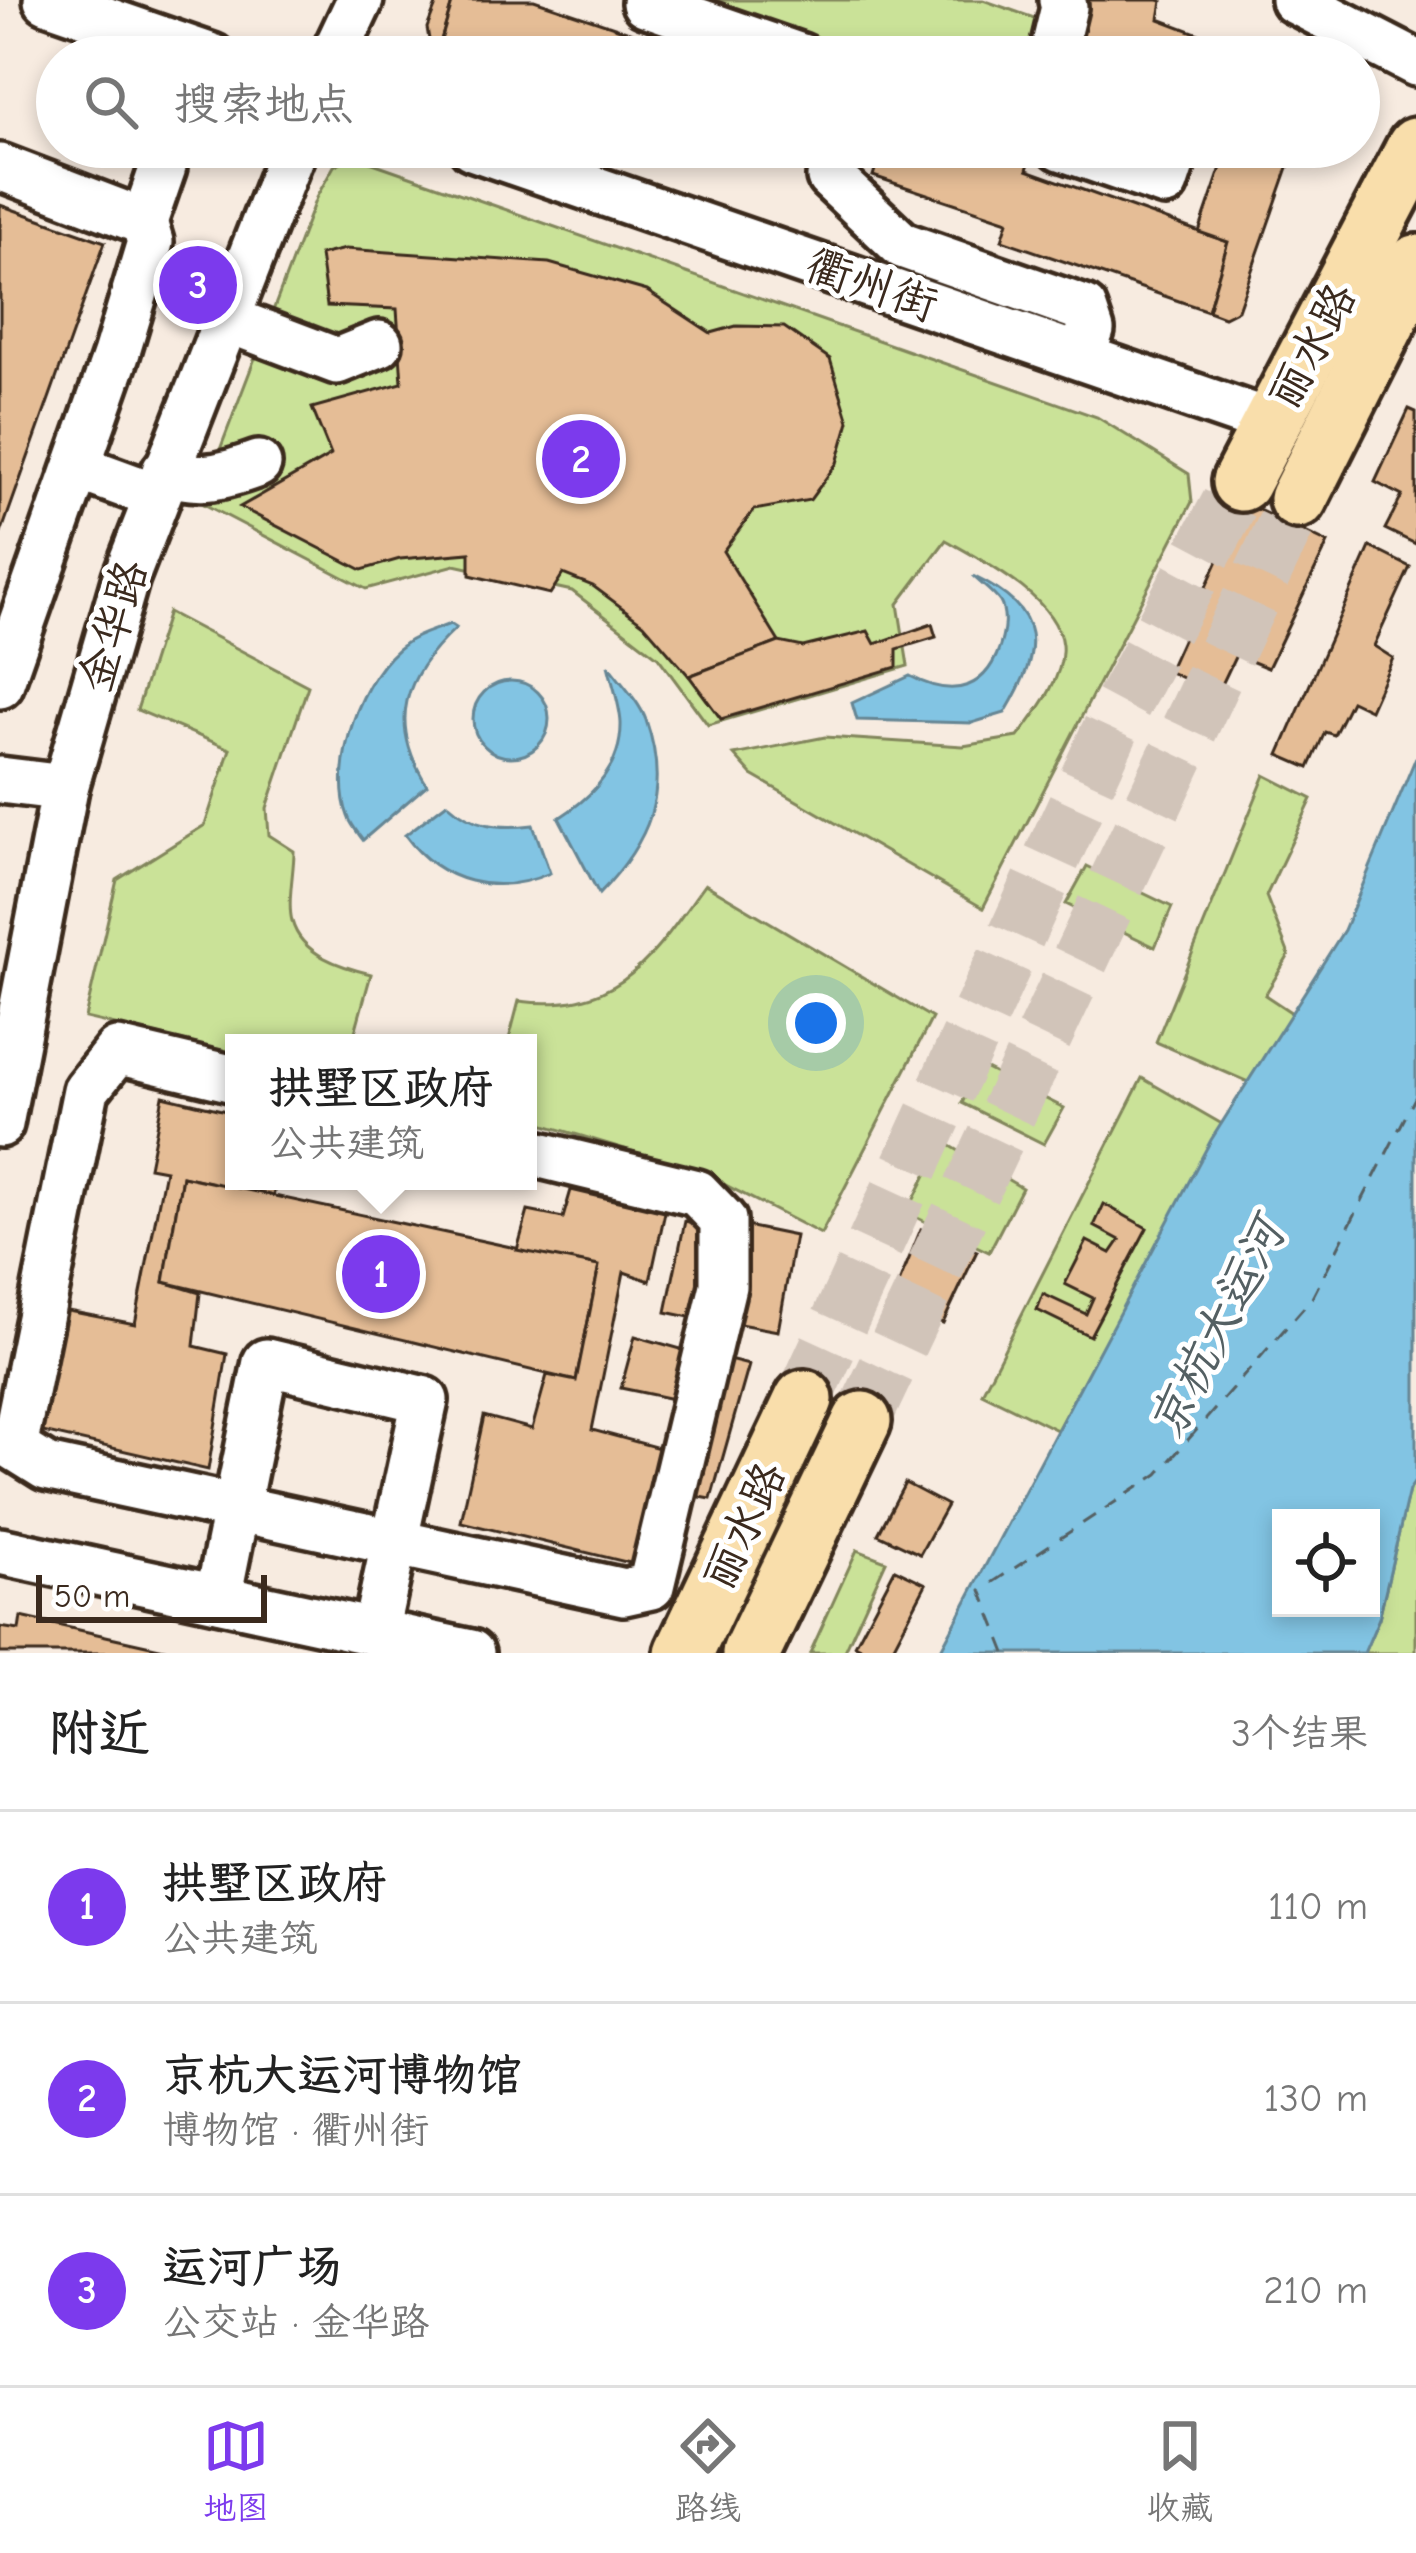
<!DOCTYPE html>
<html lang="zh">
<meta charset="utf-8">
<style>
:root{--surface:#fff;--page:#f2f2f2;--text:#222;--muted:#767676;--line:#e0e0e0;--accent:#7c3aed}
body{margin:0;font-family:"Comic Neue","LXGW WenKai TC",sans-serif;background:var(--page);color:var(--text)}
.controls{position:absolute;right:36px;bottom:36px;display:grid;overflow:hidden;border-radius:0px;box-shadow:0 6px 18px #0003}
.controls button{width:108px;height:108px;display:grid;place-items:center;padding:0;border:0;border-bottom:3px solid var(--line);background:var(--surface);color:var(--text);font:60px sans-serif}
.scale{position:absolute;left:36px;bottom:30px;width:231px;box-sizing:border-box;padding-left:12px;border:6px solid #3b2a1e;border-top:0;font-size:33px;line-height:42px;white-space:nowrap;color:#3b2a1e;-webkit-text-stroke:9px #fff;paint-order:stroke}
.you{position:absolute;left:816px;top:1023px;width:42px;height:42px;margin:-30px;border:9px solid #fff;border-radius:50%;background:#1a73e8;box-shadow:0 0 0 18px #1a73e833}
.badge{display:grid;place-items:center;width:78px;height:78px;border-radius:50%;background:var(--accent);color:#fff;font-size:39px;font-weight:700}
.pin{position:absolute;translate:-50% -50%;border:6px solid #fff;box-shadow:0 3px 12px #0006}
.popup{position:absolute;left:225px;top:1034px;width:312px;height:156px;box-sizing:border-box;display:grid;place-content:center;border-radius:0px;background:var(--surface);filter:drop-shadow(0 3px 9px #0005);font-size:39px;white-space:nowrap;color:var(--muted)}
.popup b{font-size:45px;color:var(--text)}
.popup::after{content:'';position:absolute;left:50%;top:100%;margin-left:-24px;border:24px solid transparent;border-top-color:var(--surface)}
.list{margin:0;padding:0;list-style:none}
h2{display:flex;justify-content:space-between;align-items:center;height:156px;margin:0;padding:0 48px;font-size:51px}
h2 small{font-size:39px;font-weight:400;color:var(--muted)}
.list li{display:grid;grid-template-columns:78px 1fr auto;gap:36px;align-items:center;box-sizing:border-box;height:192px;padding:0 48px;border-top:3px solid var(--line)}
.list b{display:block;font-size:45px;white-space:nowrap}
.list p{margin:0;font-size:39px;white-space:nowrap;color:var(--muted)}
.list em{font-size:39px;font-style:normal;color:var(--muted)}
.icon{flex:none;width:66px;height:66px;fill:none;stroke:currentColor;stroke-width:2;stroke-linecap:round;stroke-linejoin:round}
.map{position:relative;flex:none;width:1416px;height:1653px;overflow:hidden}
.search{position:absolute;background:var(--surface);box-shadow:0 6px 18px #0003;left:36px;right:36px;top:36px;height:132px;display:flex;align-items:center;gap:30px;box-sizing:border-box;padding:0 42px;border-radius:66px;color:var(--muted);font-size:45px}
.sheet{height:732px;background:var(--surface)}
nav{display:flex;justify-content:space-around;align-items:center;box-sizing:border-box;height:168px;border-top:3px solid var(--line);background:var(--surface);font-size:33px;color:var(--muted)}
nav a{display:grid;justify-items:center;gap:6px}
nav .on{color:var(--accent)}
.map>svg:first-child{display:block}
.green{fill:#cae298;stroke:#82865b;stroke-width:3}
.water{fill:#82c4e3;stroke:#668694;stroke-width:3;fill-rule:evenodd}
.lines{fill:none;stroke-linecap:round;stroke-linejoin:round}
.ferry{stroke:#546063;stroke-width:3;stroke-dasharray:15 12;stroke-linecap:butt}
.building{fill:#e5bd96;stroke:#3b2a1e;stroke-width:3}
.major-tunnel{stroke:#d1c4b9;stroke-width:57;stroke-dasharray:57 28;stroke-linecap:butt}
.minor-casing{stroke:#3b2a1e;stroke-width:54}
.major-casing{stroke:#3b2a1e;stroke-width:66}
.minor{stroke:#fff;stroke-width:45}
.major{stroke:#f9deab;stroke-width:57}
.labels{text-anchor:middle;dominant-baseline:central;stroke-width:10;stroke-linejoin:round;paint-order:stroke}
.street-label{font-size:45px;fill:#3b2a1e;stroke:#fff}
.water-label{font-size:48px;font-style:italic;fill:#546063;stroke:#fff}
</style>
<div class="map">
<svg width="1416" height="1653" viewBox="0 0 1416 1653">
<rect width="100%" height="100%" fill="#f7ebe0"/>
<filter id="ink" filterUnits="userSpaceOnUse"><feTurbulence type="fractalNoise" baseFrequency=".00833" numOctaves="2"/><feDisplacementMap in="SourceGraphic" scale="24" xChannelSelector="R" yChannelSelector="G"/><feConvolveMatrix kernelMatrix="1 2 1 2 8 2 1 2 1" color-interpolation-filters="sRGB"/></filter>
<g filter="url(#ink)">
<!-- green -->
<g class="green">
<polygon points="696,0 983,0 1037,19 1027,57 858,57"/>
<path d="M353,156l744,261 92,57 3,28 -209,406 -231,-133 -18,-20 91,-18 138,9 55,-9c18,-24 47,-60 44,-92 -5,-47 -79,-84 -116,-105l-48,64 10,62 -200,59 -50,-68 -86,-66 -117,-26 -89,24 -166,-87 116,-304 18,-32z"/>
<path d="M168,612l140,74 -41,122 2,27 25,16c0,21 -7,51 -2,70 9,34 50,46 79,53l-19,69h-118v10l-149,-35 32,-138 88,-55 25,-76 -93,-39z"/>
<polygon points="1265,775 1312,799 1266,896 1289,955 1265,995 1292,1013 1248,1082 1156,1042"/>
<polygon points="1087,866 1172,907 1155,947 1066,904"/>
<path d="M705,884l227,134 -111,216 -123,-63 -170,-51v-77h-20l11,-42c102,13 132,-43 186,-117z"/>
<polygon points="980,1066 1064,1108 1044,1144 962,1103"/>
<polygon points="1142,1078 1222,1124 1057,1430 982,1393"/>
<polygon points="949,1145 1022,1188 989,1252 907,1213 935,1157"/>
<polygon points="1416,1480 1416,1653 1364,1653 1379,1618 1409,1490"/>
<polygon points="857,1550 886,1561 844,1653 810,1653"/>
</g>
<!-- water -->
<g class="water">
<path d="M973,576c73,35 71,72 32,137l-33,10 -115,-3 -5,-17 58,-27c45,24 79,13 92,-37 3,-11 4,-27 -2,-37 -6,-9 -19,-18 -27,-26z"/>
<path d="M450,624l6,4c-52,48 -69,94 -29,157l-64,55c-5,-7 -12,-15 -15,-24 -19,-50 13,-143 58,-173 12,-9 30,-13 44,-19z"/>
<path d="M608,665c12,17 31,36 38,55 25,73 3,122 -47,174l-40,-76c33,-21 63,-52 62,-95 -1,-19 -9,-40 -13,-58z"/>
<circle cx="511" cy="719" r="38"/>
<path d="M1416,757v723l-7,10 -30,128 -15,35h-425l272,-513 133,-210zM1281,1518h90v90h-90z"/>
<path d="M447,803c26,24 53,26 86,22l17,48c-54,24 -110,10 -145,-38z"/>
</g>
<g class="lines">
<!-- ferry -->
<polyline class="ferry" points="1006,1653 981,1590 1158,1474 1312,1298 1416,1096"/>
</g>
<!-- building -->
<g class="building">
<polygon points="438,0 453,0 436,57 432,57 427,28"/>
<polygon points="453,0 534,0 656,41 661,24 766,57 436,57"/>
<polygon points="1088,0 1158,0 1162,1 1159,19 1241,50 1239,57 1121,57 1074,42"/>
<polygon points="882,147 1018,147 1032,151 1027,170 1228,242 1208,311 1002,240 1008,221 873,176"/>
<polygon points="1228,147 1264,147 1292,156 1238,310 1224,317 1208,311 1228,242 1199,232"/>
<polygon points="1264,147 1314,147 1309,162"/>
<polygon points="0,205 105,242 0,536"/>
<polygon points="345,249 549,263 647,291 711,333 736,326 784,327 830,359 849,421 837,463 810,500 754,510 723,551 779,642 689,676 644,624 593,586 563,574 550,594 470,575 470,553 400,559 362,570 240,507 331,455 312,408 402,383 397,309 327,306 320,255"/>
<polygon points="1409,409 1416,412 1416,544 1385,529 1402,496 1375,482"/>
<polygon points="1244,503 1328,543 1268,668 1236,655 1217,695 1168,671"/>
<polygon points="1370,547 1410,567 1374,646 1393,658 1370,710 1351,701 1334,735 1325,732 1309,768 1279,755"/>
<polygon points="932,624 936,637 897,649 897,667 721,719 689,676 779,642 803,647 868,631 875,644"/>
<polygon points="163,1096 234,1113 234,1181 276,1181 273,1197 182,1176 164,1282 200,1293 194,1346 227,1354 208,1470 34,1430 63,1310 135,1324 165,1170 149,1167"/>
<polygon points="182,1176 599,1266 576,1381 164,1282"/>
<polygon points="571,1190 665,1212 650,1281 624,1272 592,1430 663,1449 634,1564 461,1522 484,1416 532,1429 547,1375 576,1381 599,1266 517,1250 528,1211 563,1218"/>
<polygon points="1104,1204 1147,1228 1090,1336 1037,1310 1043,1294 1086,1314 1093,1298 1065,1284 1087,1241 1111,1253 1120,1240 1094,1226"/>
<polygon points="685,1221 717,1229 699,1319 666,1312"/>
<polygon points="741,1225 795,1236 778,1331 723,1321"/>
<polygon points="921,1229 977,1251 943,1323 891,1303"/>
<polygon points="635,1336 688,1351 673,1399 621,1388"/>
<polygon points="721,1358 749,1365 711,1499 684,1494"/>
<polygon points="905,1483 947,1505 920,1554 878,1534"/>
<polygon points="895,1569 926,1584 890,1653 871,1653 855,1645"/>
<polygon points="21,1617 182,1653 0,1653 0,1627 19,1630"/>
</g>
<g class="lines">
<!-- major-tunnel -->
<g class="major-tunnel">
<polyline points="804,1399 1120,709 1241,482"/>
<polyline points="862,1421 1298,499"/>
</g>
<!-- minor casing -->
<g class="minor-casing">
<g id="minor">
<polyline points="47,0 212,57"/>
<polyline points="1294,0 1416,63"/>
<polyline points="645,3 801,57"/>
<polyline points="333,57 360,0"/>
<polyline points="1052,57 1064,7 1062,0"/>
<polyline points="472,147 1271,423"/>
<polyline points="840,147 830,177 902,245 1084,309 1091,330 1081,357"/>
<polyline points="1061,147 1165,183 1177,147"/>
<polyline points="0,167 144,222 150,242 116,355 0,685"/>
<polyline points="144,222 163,167"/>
<polyline points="226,319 337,361 379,344"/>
<polyline points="77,467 156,496"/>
<path d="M165,471c34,13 60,5 93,-7"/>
<polyline points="0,780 65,788"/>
<polyline points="234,1079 117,1051 86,1090 14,1447 46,1467 624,1592 651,1586 723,1286 723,1220 697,1193 528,1152"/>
<polyline points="0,1124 65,788 126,577 294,147"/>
<polyline points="0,1551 471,1653"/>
<polyline points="218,1598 266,1362 425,1400 375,1632"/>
</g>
</g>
<!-- major casing -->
<g class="major-casing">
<g id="major">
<polyline points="1241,482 1416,147"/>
<polyline points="1298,499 1416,264"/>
<polyline points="684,1653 804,1399"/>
<polyline points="751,1653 862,1421"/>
</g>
</g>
<!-- minor -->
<use href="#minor" class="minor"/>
<!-- major -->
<use href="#major" class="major"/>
</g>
</g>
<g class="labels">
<!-- street labels -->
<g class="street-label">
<text transform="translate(872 285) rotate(19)">衢州街</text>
<text transform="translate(1312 346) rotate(-62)">丽水路</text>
<text transform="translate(113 626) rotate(-73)">金华路</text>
<text transform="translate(744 1526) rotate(-65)">丽水路</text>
</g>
<!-- water labels -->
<g class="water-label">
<text transform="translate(1217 1329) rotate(-63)">京杭大运河</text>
</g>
</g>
</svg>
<div class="controls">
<button><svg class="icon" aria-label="locate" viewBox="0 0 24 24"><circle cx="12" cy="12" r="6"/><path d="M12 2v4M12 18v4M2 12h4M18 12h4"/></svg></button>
</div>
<div class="scale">50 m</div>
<div class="you"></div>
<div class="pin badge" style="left:381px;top:1274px">1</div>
<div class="popup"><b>拱墅区政府</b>公共建筑</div>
<div class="pin badge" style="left:581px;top:459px">2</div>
<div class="pin badge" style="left:198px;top:285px">3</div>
<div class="search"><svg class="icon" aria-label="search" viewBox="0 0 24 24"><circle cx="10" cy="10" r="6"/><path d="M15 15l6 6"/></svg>搜索地点</div>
</div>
<section class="sheet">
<h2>附近<small>3个结果</small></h2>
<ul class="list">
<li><span class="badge">1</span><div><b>拱墅区政府</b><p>公共建筑</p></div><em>110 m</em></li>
<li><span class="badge">2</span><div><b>京杭大运河博物馆</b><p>博物馆 · 衢州街</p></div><em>130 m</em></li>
<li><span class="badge">3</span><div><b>运河广场</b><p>公交站 · 金华路</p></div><em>210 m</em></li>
</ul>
</section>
<nav>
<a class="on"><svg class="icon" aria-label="map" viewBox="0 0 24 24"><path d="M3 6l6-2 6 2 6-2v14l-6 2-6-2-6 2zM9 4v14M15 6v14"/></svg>地图</a>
<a><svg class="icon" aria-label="directions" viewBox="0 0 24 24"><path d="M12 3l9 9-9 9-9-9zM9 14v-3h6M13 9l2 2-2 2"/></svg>路线</a>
<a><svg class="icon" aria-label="saved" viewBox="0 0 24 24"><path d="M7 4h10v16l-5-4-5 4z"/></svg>收藏</a>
</nav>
